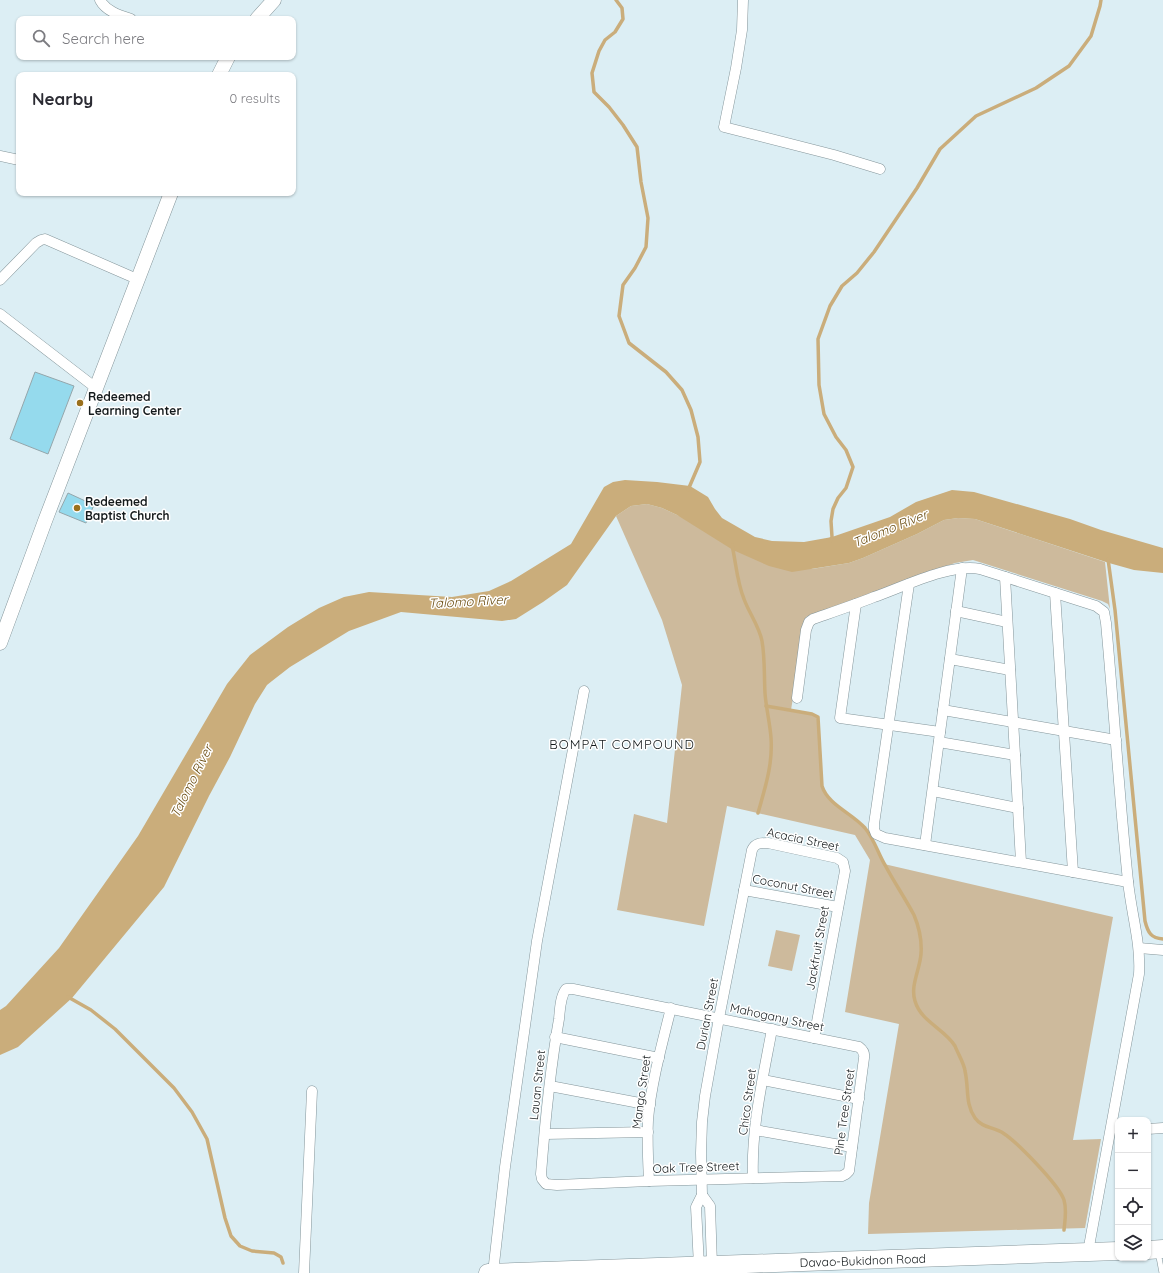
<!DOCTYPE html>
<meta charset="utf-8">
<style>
:root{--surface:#fff;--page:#f7f7f7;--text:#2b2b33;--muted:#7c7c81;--line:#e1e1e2}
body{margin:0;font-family:Quicksand,sans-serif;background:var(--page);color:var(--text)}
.controls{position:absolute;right:12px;bottom:12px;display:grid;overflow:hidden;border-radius:8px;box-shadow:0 1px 3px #0004}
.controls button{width:36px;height:36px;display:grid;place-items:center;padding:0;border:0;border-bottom:1px solid var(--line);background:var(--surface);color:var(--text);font:20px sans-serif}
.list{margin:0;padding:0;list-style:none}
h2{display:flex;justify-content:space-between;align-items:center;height:52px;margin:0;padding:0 16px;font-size:17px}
h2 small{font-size:13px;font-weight:400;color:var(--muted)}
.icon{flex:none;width:22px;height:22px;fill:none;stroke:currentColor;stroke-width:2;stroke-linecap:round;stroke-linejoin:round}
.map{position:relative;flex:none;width:1163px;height:1273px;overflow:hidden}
.search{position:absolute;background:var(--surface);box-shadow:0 1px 3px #0004;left:16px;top:16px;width:280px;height:44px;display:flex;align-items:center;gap:10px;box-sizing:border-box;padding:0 14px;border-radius:8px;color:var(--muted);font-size:15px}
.panel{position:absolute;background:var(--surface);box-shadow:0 1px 3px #0004;left:16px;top:72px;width:280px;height:124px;border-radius:8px}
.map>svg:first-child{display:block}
.green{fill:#cdba9c}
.water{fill:#caad7b}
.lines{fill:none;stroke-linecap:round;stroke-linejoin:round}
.stream{stroke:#caad7b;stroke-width:3.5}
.building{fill:#95daed;stroke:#94a6ab}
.lane-casing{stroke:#84959a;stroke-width:6}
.street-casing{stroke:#84959a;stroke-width:11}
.secondary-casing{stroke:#84959a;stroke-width:15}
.highway-casing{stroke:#84959a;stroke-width:19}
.lane{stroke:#fff;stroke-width:5}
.street{stroke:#fff;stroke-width:10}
.secondary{stroke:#fff;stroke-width:14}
.highway{stroke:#fff;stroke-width:18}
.poi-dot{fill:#9a701d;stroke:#fff;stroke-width:1.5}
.labels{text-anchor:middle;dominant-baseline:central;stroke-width:3;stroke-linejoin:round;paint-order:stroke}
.poi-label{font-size:12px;font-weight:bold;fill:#141a1c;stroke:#fff;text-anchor:start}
.street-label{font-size:12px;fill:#141a1c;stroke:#fff}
.water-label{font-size:13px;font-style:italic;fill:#6a4c10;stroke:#fff}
.neighbourhood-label{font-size:13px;letter-spacing:1px;fill:#141a1c;stroke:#fff}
</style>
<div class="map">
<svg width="1163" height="1273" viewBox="0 0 1163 1273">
<rect width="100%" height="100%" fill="#dceef4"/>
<!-- green -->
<g class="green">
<path d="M647,504l15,4 15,7 135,54 37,-6 14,-5 54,-24 27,-14 14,-2 17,1 130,43 5,47 -2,-5 -6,-3 -129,-41 -18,3 -149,54 -15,93 21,4 6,3 4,69c6,19 30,27 42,42 9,10 14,24 20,36l229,53 -40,223 28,-1 -16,89 -217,6 1,-31 30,-179 -54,-12 25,-152 -15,-25 -128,-29 -23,120 -87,-16 17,-96 33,9 15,-138 -20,-65 -46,-104 15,-10z"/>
<polygon points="776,930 800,935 792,971 768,966"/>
</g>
<!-- water -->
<polygon class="water" points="625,480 657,482 690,486 708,497 715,509 722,518 755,537 772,541 804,542 832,537 890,517 916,502 952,490 974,492 1070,519 1101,530 1163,548 1163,573 1134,570 1109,563 975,519 958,518 944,520 917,534 863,558 849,563 792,572 769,566 733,550 677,515 662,508 647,504 631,506 616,516 567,585 543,602 516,619 502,621 401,612 349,631 290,667 272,681 267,685 255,704 230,757 209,796 164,887 72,998 18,1047 0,1055 0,1010 6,1006 59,948 138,836 227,684 250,655 288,627 319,608 344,597 369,592 452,597 489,591 511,581 571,544 604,487 613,482"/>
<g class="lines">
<!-- stream -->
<g class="stream">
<polyline points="616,0 622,8 623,19 615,32 605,40 599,51 592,73 594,92 609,107 623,125 637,147 641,182 648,218 646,247 635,268 623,285 619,316 629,343 666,372 682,390 691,410 698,437 700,462 688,490"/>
<polyline points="830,541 832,537 831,521 833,509 838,498 846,488 853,467 846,450 836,437 824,414 819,385 818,339 830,306 842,286 857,273 874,252 917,188 940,149 976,116 1036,88 1069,66 1091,36 1100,6 1101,0"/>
<path d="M732,545c4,18 5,37 12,54 5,14 15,27 18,42 3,17 2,34 3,52 1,15 5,30 6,45 2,26 -6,50 -13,75"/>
<path d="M1108,559l7,51 30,311c3,12 6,17 18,18"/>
<path d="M766,706l46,8 6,3 4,69c6,19 30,27 43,42 9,11 13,25 20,37 9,17 20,33 29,50 5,12 8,26 7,39 -1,15 -11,32 -6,47 6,21 30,28 40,45 3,8 9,17 10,25 4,17 0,33 10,47 7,10 19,9 28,15 14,9 56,52 61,67 3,10 1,20 0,30"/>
<polyline points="68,997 91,1010 115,1029 174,1088 192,1112 207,1139 225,1218 231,1236 240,1246 252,1251 274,1253 281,1257 283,1263"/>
</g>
</g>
<!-- building -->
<g class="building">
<polygon points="35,372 74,386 48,454 10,439"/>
<polygon points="68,493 94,505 86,523 59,512"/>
</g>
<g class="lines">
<!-- lane casing -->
<g class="lane-casing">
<polyline id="lane" points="1158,1252 1162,1273"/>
</g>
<!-- street casing -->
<g class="street-casing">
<g id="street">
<path d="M100,0c6,11 19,15 31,19"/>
<polyline points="743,0 742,30 736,68 724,127 834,155 880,169"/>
<polyline points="0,156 19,160"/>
<polyline points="0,280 36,243 41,240 45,239 137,279"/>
<polyline points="0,314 96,388"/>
<polyline points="1005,577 1021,862"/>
<polyline points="909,584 874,824 874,829 876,834 885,838 1128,882"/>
<polyline points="1055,593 1073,872"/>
<polyline points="856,604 840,718 940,732"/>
<polyline points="956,611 1007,622"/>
<polyline points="950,659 1010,670"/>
<path d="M797,698l9,-68 3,-8 4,-3c20,-7 41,-14 61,-22 29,-10 76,-34 106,-28l116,37 8,6 2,11c8,86 13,172 22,258 3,31 13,62 11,93l-51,278"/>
<polyline points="943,710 1116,740"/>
<polyline points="939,742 1015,755"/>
<polyline points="933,791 1018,808"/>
<polyline points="925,845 962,568"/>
<polyline points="744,890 838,907"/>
<polyline points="1139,948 1163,950"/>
<path d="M566,989h7l286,58c4,3 6,6 5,11l-15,113 -3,3 -4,2 -193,5 -92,4 -11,-1 -4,-5 -1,-5c4,-52 9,-104 18,-155 1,-9 1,-22 7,-30z"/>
<polyline points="555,1037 659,1058"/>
<polyline points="763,1080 859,1099"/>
<polyline points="550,1086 650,1105"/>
<polyline points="1148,1129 1163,1128"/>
<polyline points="755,1130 852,1147"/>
<polyline points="545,1134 648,1132"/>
<path d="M753,1178c-2,-50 10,-100 19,-149"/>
<path d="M649,1181c-1,-20 -2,-41 -1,-61 3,-36 14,-76 23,-112"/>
<polyline points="702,1195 710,1206 712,1265"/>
<path d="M699,1266l-3,-59 6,-12 -1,-42 1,-31 3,-26 14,-78 33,-168c3,-7 8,-7 16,-7l69,15 6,4 2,9 -31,167"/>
<polyline points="304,1273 312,1091"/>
<polyline points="493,1273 505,1167 537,941 584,691"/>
</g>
</g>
<!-- secondary casing -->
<g class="secondary-casing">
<g id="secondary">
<polyline points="257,19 274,0"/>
<polyline points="219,75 228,57"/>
<polyline points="0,643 45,521 171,193"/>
</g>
</g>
<!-- highway casing -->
<g class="highway-casing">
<g id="highway">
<polyline points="1148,1250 1163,1249"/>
<path id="s1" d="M488,1273l630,-22"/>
</g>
</g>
<!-- lane -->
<use href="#lane" class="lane"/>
<!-- street -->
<use href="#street" class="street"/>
<!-- secondary -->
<use href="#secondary" class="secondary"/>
<!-- highway -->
<use href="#highway" class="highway"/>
</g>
<!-- markers -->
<g class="poi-dot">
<circle cx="80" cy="403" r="4"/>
<circle cx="77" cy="508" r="4"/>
</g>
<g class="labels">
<!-- poi labels -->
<g class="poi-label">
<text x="88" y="396">Redeemed<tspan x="88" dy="14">Learning Center</tspan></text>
<text x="85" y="501">Redeemed<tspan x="85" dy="14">Baptist Church</tspan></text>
</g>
<!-- street labels -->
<g class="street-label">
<text transform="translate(803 839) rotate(12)">Acacia Street</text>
<text transform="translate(793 886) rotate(11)">Coconut Street</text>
<text transform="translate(817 948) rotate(-80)">Jackfruit Street</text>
<text transform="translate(707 1014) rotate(-79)">Durian Street</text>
<text transform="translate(777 1017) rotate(12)">Mahogany Street</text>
<text transform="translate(537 1085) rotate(-84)">Lauan Street</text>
<text transform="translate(641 1092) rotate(-82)">Mango Street</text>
<text transform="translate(747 1102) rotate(-82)">Chico Street</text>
<text transform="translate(844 1112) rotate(-82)">Pine Tree Street</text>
<text transform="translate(696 1167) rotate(-2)">Oak Tree Street</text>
<text stroke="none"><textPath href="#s1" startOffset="375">Davao-Bukidnon Road</textPath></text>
</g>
<!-- water labels -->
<g class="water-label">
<text transform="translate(890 528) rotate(-22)">Talomo River</text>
<text transform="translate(468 601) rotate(-3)">Talomo River</text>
<text transform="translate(191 781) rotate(-64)">Talomo River</text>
</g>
<!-- neighbourhood labels -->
<g class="neighbourhood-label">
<text x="622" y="744">BOMPAT COMPOUND</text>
</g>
</g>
</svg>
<div class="controls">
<button>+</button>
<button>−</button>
<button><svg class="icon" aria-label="locate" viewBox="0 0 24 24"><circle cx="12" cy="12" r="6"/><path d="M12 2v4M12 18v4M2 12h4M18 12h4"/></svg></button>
<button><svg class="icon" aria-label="layers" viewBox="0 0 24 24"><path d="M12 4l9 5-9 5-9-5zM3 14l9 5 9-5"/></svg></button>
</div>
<div class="search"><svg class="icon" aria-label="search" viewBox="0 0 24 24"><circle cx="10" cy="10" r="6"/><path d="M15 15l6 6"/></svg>Search here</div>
<section class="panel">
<h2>Nearby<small>0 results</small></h2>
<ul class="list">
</ul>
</section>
</div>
